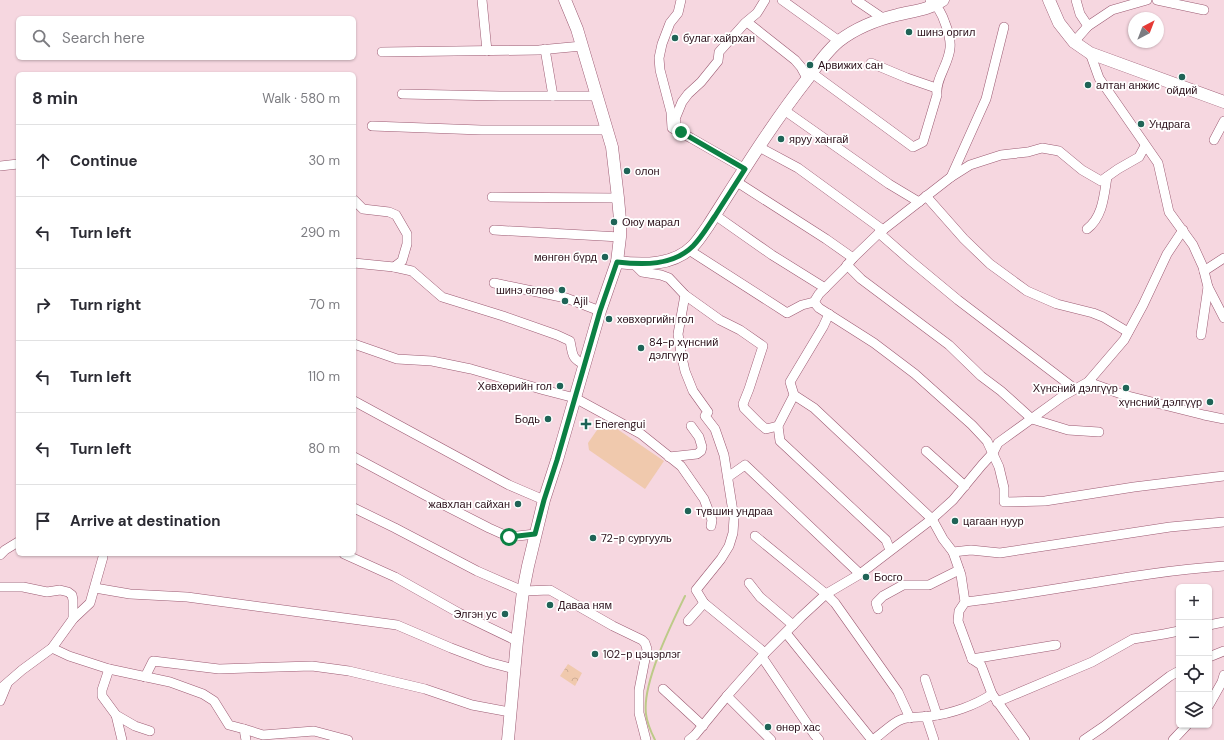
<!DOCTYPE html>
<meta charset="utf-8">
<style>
:root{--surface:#fff;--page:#f2f2f3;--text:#2b2b33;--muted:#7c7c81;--line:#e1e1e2}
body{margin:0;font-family:"DM Sans",sans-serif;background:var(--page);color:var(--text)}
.controls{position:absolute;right:12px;bottom:12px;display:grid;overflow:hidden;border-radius:6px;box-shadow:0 1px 3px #0004}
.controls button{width:36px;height:36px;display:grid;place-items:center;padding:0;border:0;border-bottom:1px solid var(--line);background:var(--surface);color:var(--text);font:20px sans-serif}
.compass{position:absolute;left:1128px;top:12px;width:36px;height:36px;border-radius:50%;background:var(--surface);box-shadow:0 1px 3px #0004;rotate:42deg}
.stop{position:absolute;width:12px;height:12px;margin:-9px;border:3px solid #0b8043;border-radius:50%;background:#fff}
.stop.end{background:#0b8043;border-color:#fff;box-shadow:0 1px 4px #0008}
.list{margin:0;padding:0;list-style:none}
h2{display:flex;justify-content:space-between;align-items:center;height:52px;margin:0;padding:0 16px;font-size:17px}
h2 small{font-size:13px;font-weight:400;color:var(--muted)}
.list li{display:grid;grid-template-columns:26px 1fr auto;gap:12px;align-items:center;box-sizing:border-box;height:72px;padding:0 16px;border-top:1px solid var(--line)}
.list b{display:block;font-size:15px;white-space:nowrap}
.list em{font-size:13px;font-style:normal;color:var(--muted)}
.icon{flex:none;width:22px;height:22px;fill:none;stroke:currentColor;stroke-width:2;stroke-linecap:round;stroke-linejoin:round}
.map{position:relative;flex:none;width:1224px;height:740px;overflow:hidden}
.search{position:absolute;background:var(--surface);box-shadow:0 1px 3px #0004;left:16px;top:16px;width:340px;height:44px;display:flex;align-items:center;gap:10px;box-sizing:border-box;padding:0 14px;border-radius:6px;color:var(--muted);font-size:15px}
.panel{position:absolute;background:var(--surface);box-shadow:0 1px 3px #0004;left:16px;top:72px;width:340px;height:484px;border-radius:6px}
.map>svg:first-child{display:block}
.park{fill:url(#park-crowns)}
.pitch{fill:#f0c9ad}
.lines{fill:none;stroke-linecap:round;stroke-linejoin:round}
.stream{stroke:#bdca88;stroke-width:2}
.minor-casing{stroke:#9c5a72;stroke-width:10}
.major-casing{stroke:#9c5a72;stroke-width:13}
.minor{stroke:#fff;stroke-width:9}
.major{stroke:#fff;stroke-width:12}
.route{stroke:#0b8043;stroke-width:5}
.poi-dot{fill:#1f6457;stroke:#fff;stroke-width:1.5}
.labels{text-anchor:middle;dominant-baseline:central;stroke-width:3.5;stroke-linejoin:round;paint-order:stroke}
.poi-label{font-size:11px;fill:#2c111b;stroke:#fff;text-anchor:start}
</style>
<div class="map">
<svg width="1224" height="740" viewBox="0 0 1224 740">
<defs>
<pattern id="park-crowns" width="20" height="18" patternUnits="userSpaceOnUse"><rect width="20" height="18" fill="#f0c9ad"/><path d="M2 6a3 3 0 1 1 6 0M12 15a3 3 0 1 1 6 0" fill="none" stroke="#ceac94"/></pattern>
</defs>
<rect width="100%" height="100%" fill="#f6d7e0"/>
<!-- park -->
<polygon class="park" points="568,664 582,673 575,686 560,676"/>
<!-- pitch -->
<polygon class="pitch" points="604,420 664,461 645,489 589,450 588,443"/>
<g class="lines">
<!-- stream -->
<path class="stream" d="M655,740c-4,-8 -8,-17 -9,-26 -4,-31 25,-89 39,-118"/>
<!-- minor casing -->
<g class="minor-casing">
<g id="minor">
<polyline points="482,0 487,51"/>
<polyline points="681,0 678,13 670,23 662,44 659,58 660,70 671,112 672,128 691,138 745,169"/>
<polyline points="782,0 839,41"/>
<polyline points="856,0 884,19"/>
<polyline points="1076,0 1080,14 1088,26"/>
<polyline points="1157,0 1204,10"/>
<polyline points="747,22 795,60 801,67 807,78"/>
<polyline points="1074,42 1088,26 1112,10 1147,0"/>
<polyline points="545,49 553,96"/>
<polyline points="382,52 539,50 582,46"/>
<polyline points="1090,53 1099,78 1158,163 1169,212 1193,245 1203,267 1208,287 1224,318"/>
<polyline points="871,63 907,78 936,88"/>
<path d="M812,73l101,74 10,-5 14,-47c-2,-16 12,-31 13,-47 1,-9 -2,-17 -5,-25 -3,-9 -8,-18 -15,-23"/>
<polyline points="402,94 500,96 596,96"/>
<polyline points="784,110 889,184 919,202"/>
<polyline points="676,122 675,119 682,102 688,94 701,82 718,61 719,52 745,23 757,13 765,0"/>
<polyline points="372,126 481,130 607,130"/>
<polyline points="1214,140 1224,121"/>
<polyline points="759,147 798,168 883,230"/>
<polyline points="0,166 18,164"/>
<polyline points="951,177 986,99 1004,27"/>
<polyline points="737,182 826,239 853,258"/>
<polyline points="926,196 964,239 990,264 1027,291 1057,304 1093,313 1103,317 1128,332"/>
<polyline points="492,197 618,198"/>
<polyline points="354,200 363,209 389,212 396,215 407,234 407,244 402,261 394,267 354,263"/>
<polyline points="715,215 772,255 825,288"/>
<path d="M1087,229c16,-12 17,-34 20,-52"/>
<polyline points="494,230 620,237"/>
<polyline points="879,233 911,261 958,300 1075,389"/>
<polyline points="689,250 787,313 802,305 814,302 819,308 874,343 915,374 972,425 987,441 999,467 1004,488 1004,502 1045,501 1134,487 1224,476"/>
<polyline points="634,264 642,272 661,275 669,278 685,295 720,320 740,330 763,346 749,389 743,404 744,408 760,424 766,429 778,426"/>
<polyline points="847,265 861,279 949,345 981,376 1001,391 1032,419 1068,430 1099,432"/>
<path d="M394,267l18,4 30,26 61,19 54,19 13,6c3,14 1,17 15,24"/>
<polyline points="1204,271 1224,258"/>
<polyline points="494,283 566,298 600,311"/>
<polyline points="685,295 678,334 681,353 685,371 693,391 708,412 705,416 715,429 724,455 734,518 733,533 729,546 721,559 696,590 704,603 765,653"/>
<polyline points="814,302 819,294 844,269 853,258 879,233 951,177 970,165 1001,155 1028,152 1042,148 1059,151 1082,170 1101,181 1118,169 1139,157 1145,146"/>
<polyline points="829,314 823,327 790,382 794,395 778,426 780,441 886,540 890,550"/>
<polyline points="1201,335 1208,287"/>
<polyline points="354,344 397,359 432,361 471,369 544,390 575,398 641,434 681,466 704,499 712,520 711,526"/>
<polyline points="1088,382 1124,395 1204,415 1224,419"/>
<polyline points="794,395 814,408 932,519 943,539 953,552 971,550 1000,553 1170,527 1224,522"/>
<polyline points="354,401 509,485 544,500"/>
<polyline points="926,451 965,486"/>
<polyline points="354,457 438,502 489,528 509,537 535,534"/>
<polyline points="669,457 697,454 701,451 702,447 699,437 691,426"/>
<polyline points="728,477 745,465 860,574"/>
<polyline points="354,508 395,528 477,571 523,591 550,590 613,626 642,640 645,643 647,649 639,690 639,713 646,740"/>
<polyline points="755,536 826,594 835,603 898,692 910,718"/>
<polyline points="953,552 961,575 965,602 959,611 958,621 972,659 981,665 992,694 1025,740"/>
<polyline points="344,554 395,577 459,613 517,641"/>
<polyline points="0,555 5,550 18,542"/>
<polyline points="749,583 760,597 793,625"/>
<polyline points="0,587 23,587 47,592 60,590 68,592 72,595 73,600 73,619"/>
<polyline points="95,588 130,594 187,597 397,625 451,648 488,662 514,669"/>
<path d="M965,602c87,-10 172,-30 259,-36"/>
<polyline points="878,609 876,603 883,596 903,585 929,585 959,570"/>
<polyline points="688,621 704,603"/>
<polyline points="1209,625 1224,622"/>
<polyline points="786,633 872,740"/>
<polyline points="52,648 69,656 109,669 170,682 203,694 214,701 229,725 244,729 246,740"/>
<polyline points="762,657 814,734 819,740"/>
<polyline points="1209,657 1224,651"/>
<polyline points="972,659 1056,645"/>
<polyline points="109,669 102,690 102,696 116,715 122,740"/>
<polyline points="145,677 153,661 219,669 312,666 349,671 425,689 472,705 510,712"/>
<polyline points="925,679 937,715"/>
<polyline points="0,689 22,670 52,648 73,619 90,603 103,557 103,554"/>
<polyline points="663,689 703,726"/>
<polyline points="727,696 771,740"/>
<polyline points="0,701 7,684"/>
<polyline points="997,702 1092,662 1133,639 1164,634 1179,631"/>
<polyline points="1209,705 1222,682 1224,675"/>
<polyline points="116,715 135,726 150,731"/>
<polyline points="926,716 934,740"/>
<polyline points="244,729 263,735 314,731 348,740"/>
<polyline points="689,740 695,735 727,696 765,653 801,617 826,594 860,574 932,519 953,500 982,465 993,453 998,443 1063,396 1088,382 1124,340 1143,305 1167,254 1183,230"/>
<path d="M873,740c7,-5 21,-18 27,-20 10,-4 21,-2 31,-4 20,-2 45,-11 61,-22"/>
<polyline points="1084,740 1103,727 1170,676 1179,671"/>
<polyline points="1173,740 1187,725"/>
</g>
</g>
<!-- major casing -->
<g class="major-casing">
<g id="major">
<polyline points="1049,0 1059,23 1074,42 1090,53 1224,102"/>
<path d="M617,262c26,3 56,4 76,-16 6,-6 10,-13 15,-20 32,-50 63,-101 100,-148 9,-13 19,-27 31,-37 17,-13 37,-21 58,-26 16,-4 32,-5 46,-15"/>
<polyline points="508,740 517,641 523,591 528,566 544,500 557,460 600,311 617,262 620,237 620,220 618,198 612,147 577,29 565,0"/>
</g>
</g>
<!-- minor -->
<use href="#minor" class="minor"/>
<!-- major -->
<use href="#major" class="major"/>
</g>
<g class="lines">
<!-- route -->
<path class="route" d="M509,537l26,-3 9,-34 13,-40 43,-149 17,-49c26,3 56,4 76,-16 9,-9 15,-20 22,-30 10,-16 20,-31 30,-47l-64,-37"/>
</g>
<!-- markers -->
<g class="poi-dot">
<circle cx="909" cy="32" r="4"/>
<circle cx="675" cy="38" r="4"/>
<circle cx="810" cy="65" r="4"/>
<circle cx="1182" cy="77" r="4"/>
<circle cx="1088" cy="85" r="4"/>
<circle cx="1141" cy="124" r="4"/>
<circle cx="781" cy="139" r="4"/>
<circle cx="627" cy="171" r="4"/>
<circle cx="614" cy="222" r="4"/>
<circle cx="605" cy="257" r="4"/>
<circle cx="562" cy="290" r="4"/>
<circle cx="565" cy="301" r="4"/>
<circle cx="609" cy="319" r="4"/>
<circle cx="641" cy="348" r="4"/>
<circle cx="560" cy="386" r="4"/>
<circle cx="1126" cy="388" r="4"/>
<circle cx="1210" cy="402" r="4"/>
<circle cx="548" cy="419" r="4"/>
<path d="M584 418h4v4h4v4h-4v4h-4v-4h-4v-4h4z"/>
<circle cx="518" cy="504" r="4"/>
<circle cx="688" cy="511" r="4"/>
<circle cx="955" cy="521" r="4"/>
<circle cx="593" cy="538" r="4"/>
<circle cx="866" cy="577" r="4"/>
<circle cx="550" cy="605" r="4"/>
<circle cx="505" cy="614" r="4"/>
<circle cx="595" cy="654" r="4"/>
<circle cx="768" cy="727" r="4"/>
</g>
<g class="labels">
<!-- poi labels -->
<g class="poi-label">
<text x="917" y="32">шинэ оргил</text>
<text x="683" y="38">булаг хайрхан</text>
<text x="818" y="65">Арвижих сан</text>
<text x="1096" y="85">алтан анжис</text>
<text x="1182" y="90" text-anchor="middle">ойдий</text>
<text x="1149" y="124">Ундрага</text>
<text x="789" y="139">яруу хангай</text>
<text x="635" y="171">олон</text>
<text x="622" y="222">Оюу марал</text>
<text x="597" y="257" text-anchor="end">мөнгөн бүрд</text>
<text x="554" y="290" text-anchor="end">шинэ өглөө</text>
<text x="573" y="301">Ajil</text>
<text x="617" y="319">хөвхөргийн гол</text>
<text x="649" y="342">84-р хүнсний<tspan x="649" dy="13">дэлгүүр</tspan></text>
<text x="552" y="386" text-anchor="end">Хөвхөрийн гол</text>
<text x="1118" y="388" text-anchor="end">Хүнсний дэлгүүр</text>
<text x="1202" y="402" text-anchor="end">хүнсний дэлгүүр</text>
<text x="540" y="419" text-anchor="end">Бодь</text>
<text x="595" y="424">Enerengui</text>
<text x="510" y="504" text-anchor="end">жавхлан сайхан</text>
<text x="696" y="511">түвшин ундраа</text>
<text x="963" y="521">цагаан нуур</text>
<text x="601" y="538">72-р сургууль</text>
<text x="874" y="577">Босго</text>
<text x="558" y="605">Даваа ням</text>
<text x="497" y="614" text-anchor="end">Элгэн ус</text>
<text x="603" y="654">102-р цэцэрлэг</text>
<text x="776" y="727">өнөр хас</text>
</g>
</g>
</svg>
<div class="controls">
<button>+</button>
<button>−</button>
<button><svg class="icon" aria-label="locate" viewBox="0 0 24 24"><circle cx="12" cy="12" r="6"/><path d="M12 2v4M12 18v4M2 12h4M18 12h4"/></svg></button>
<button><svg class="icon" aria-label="layers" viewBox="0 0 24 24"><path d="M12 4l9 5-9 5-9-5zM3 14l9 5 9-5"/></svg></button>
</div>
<svg class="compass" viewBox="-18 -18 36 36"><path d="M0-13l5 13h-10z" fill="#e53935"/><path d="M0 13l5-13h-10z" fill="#7c7c81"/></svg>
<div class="stop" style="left:509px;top:537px"></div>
<div class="stop end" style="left:681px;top:132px"></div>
<div class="search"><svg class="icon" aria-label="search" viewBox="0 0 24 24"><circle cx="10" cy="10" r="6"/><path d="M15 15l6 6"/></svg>Search here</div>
<section class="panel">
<h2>8 min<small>Walk · 580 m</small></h2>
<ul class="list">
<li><svg class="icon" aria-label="ahead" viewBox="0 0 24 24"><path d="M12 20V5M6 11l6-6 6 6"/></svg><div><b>Continue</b></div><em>30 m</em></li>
<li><svg class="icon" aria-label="left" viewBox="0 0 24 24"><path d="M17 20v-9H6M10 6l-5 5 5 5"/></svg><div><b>Turn left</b></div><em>290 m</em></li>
<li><svg class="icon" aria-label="right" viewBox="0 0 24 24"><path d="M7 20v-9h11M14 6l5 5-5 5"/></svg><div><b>Turn right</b></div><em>70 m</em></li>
<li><svg class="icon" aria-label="left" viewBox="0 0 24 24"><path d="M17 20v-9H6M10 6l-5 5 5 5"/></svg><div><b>Turn left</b></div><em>110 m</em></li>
<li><svg class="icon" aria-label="left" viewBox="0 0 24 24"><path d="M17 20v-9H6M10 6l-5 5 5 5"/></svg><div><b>Turn left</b></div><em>80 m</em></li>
<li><svg class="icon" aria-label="arrive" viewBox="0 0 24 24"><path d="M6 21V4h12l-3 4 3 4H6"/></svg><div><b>Arrive at destination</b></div></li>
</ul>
</section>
</div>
